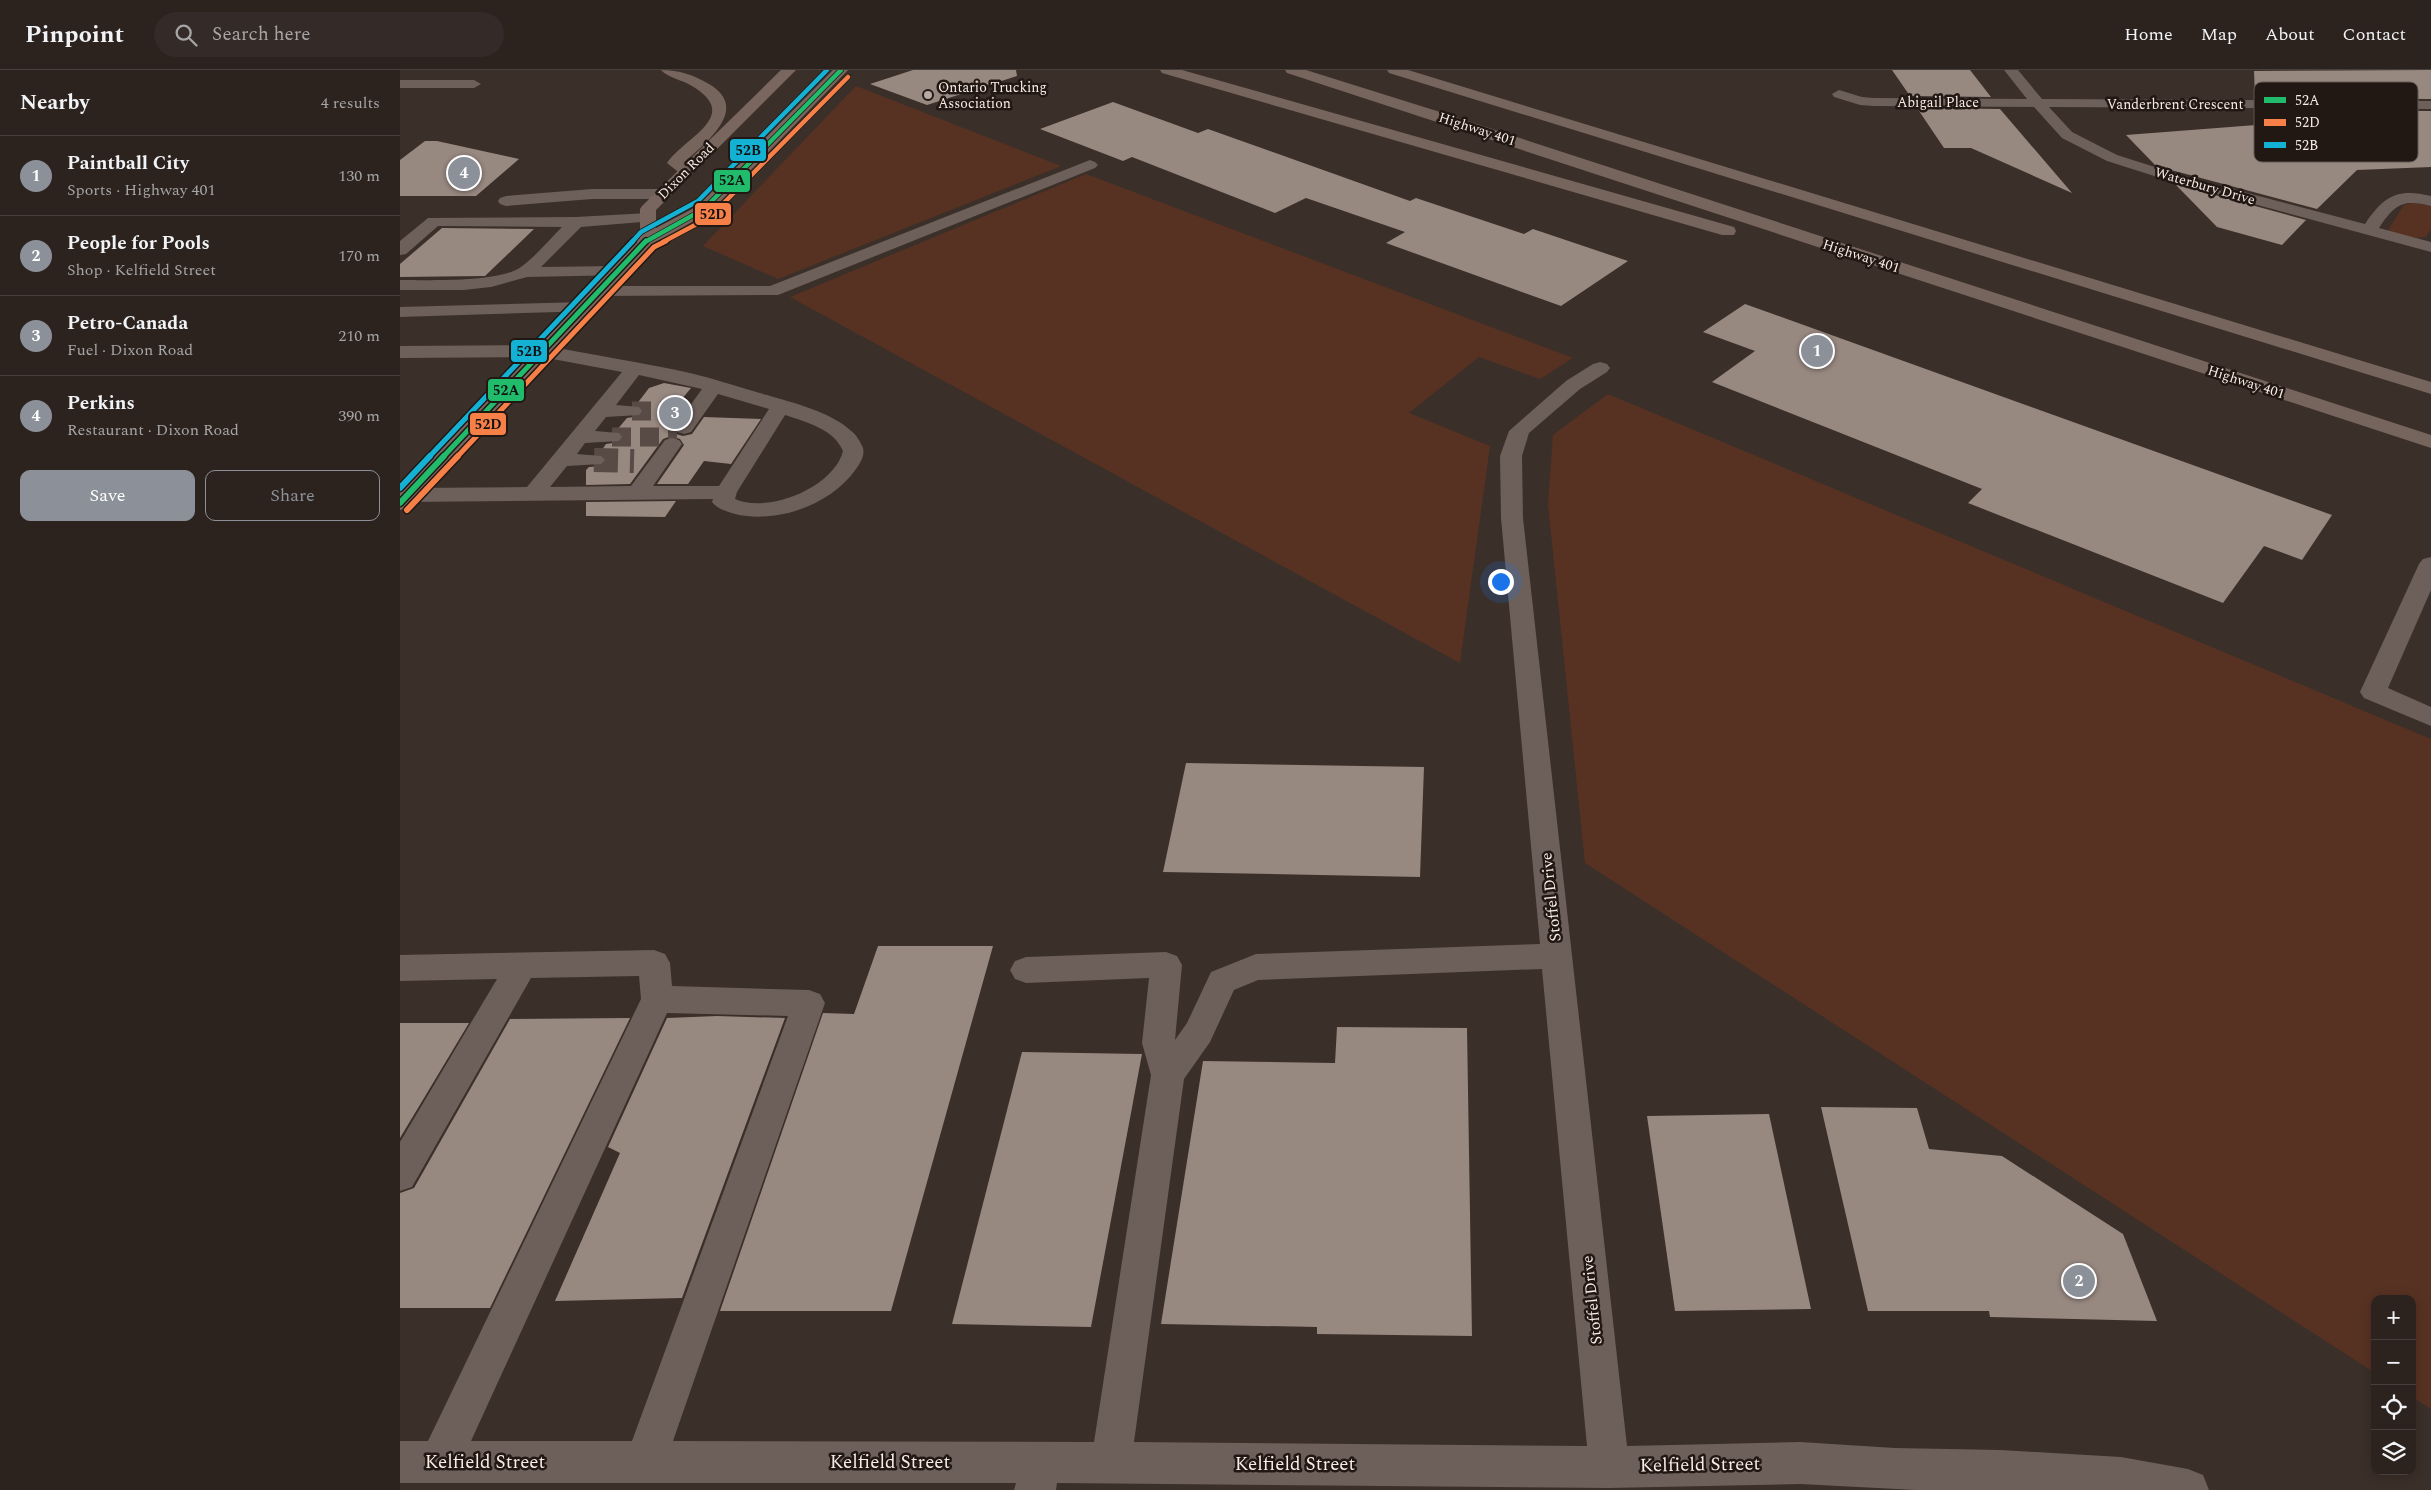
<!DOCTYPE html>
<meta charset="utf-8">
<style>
:root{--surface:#2c231f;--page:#342b28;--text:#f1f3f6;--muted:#a6a4a4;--line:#48403d;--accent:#8c9099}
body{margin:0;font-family:Spectral,serif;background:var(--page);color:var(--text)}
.controls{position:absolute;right:15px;bottom:15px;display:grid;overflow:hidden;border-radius:10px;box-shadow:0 2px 12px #0003}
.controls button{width:45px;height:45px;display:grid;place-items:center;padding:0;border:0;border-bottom:1px solid var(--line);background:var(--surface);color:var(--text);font:25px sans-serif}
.you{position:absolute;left:1100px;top:511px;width:18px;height:18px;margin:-12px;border:4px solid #fff;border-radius:50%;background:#1a73e8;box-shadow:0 0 0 8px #1a73e833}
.badge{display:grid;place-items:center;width:32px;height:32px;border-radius:50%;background:var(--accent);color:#fff;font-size:16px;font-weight:700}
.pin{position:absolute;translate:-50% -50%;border:2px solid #fff;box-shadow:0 1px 5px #0006}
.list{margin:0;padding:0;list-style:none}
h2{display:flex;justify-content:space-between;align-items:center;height:65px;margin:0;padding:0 20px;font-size:21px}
h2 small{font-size:16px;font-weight:400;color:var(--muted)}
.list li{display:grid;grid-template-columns:32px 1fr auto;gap:15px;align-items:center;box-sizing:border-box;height:80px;padding:0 20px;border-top:1px solid var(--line)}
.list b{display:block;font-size:19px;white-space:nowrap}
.list p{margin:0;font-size:16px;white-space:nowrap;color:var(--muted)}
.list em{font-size:16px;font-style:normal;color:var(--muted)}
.actions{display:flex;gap:10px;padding:15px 20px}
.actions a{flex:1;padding:11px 0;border:1px solid var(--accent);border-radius:10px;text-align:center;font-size:18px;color:var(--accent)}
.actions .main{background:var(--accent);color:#fff}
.icon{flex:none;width:28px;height:28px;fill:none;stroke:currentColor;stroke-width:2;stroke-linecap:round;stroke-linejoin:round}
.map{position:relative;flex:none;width:2031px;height:1420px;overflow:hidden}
header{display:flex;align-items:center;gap:30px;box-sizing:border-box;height:70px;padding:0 25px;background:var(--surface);border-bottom:1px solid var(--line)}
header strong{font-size:24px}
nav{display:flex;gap:28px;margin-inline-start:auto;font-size:18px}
.search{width:350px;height:45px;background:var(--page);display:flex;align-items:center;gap:12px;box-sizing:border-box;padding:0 18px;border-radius:28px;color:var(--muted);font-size:19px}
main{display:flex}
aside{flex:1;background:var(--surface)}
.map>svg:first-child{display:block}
.green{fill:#573222}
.building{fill:#978880}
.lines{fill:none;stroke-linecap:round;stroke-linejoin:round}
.minor-tunnel-far1{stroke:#584b45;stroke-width:19;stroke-dasharray:19 9;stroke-linecap:butt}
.minor-tunnel{stroke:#584b45;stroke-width:24;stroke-dasharray:24 12;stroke-linecap:butt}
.minor{fill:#6d5f5a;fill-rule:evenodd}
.major{fill:#79675f;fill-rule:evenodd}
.highway{fill:#76655d;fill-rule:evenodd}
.bus-1-far2-casing{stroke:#211713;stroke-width:6}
.bus-1-far1-casing{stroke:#211713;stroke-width:8}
.bus-1-casing{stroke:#211713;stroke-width:9}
.bus-2-far2-casing{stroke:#211713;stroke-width:6}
.bus-2-far1-casing{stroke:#211713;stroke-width:8}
.bus-2-casing{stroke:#211713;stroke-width:9}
.bus-3-far2-casing{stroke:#211713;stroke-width:6}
.bus-3-far1-casing{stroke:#211713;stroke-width:8}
.bus-3-casing{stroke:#211713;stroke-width:9}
.bus-1-far2{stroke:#20bc6c;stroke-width:4.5}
.bus-1-far1{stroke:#20bc6c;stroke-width:5}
.bus-1{stroke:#20bc6c;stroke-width:6}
.bus-2-far2{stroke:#f78048;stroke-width:4.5}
.bus-2-far1{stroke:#f78048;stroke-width:5}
.bus-2{stroke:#f78048;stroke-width:6}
.bus-3-far2{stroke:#13b2d5;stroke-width:4.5}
.bus-3-far1{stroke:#13b2d5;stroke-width:5}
.bus-3{stroke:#13b2d5;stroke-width:6}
.poi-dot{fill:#b7aaa3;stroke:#211713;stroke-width:2}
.labels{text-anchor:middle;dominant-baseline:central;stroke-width:5;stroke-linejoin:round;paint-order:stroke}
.far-poi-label{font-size:14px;fill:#faece5;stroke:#211713;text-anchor:start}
.far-street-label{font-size:14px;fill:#faece5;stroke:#211713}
.street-label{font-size:16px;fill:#faece5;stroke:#211713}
.near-street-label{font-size:19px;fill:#faece5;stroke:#211713}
.key{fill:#211713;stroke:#625752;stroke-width:1}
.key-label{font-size:14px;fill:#faece5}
.line-badge{stroke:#211713;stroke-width:2}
.pale-badge-label{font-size:14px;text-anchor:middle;font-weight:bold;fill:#111}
</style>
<header>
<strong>Pinpoint</strong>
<div class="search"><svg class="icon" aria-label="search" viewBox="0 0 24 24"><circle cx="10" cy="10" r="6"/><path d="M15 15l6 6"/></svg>Search here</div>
<nav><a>Home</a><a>Map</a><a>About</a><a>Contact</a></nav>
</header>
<main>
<aside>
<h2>Nearby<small>4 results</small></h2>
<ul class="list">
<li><span class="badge">1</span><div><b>Paintball City</b><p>Sports · Highway 401</p></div><em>130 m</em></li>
<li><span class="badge">2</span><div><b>People for Pools</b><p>Shop · Kelfield Street</p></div><em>170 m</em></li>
<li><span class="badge">3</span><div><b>Petro-Canada</b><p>Fuel · Dixon Road</p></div><em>210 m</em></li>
<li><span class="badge">4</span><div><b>Perkins</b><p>Restaurant · Dixon Road</p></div><em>390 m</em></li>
</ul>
<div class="actions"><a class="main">Save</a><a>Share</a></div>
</aside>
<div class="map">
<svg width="2031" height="1420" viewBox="0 0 2031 1420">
<rect width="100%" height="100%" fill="#3b2f29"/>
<!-- green -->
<g class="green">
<polygon points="456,16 661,96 378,209 303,176"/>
<polygon points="686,104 1173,288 1140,309 1079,287 1009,343 1090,376 1060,593 390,227"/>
<path d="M2014,133l17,3v23l-5,8c-14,2 -25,-1 -38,-7l16,-25z"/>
<polygon points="1208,324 2031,669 2031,1339 2012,1327 2012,1229 1975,1229 1975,1303 1185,793 1148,434 1153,365"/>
</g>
<!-- building -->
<g class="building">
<polygon points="513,0 616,0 617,6 527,35 470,14"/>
<polygon points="1492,0 1570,0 1591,27 1510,26"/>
<polygon points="2031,0 2031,29 1855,28 1854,1"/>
<polygon points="713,32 798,63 808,59 1010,131 1016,128 1124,164 1133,159 1228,191 1161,236 986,173 1005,162 906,128 875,143 732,87 723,91 640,59"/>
<polygon points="1517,38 1600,39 1672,123 1571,78 1544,78"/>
<polygon points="1856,40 2031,41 2031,97 1957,100 1917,139 1756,96 1726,65 1856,55"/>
<polygon points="25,71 37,71 119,89 76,126 0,126 0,90"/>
<polygon points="1775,114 1906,150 1882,175 1817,157"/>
<polygon points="42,158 134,159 85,206 0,207 0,194"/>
<polygon points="1345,234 1932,445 1902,490 1864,476 1823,533 1568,433 1582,419 1312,312 1355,281 1303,262"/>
<polygon points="264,313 291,318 268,346 280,346 272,358 276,364 283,366 292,364 304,347 361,349 331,394 304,391 288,414 257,414 284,375 280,369 271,366 263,369 230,414 186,415 186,400 189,397 201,396 206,391 202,385 199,384 206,374 220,372 224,366 216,361 227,348 240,346 244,340 236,335 249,318"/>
<polygon points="276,431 265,447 186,446 186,432"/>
<polygon points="786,693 1024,697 1020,807 763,802"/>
<polygon points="478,876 593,876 491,1241 320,1241 423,943 454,944"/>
<polygon points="317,946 385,948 282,1228 155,1231 220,1083 208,1077 267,948"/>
<polygon points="230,948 90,1238 0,1238 0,1123 14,1118 110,949"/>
<polygon points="0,953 69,953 0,1068"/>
<polygon points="937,957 1067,958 1072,1266 917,1264 917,1257 761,1254 803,991 935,993"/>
<polygon points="622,982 742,984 691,1257 552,1254"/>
<polygon points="1421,1037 1517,1038 1529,1079 1602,1086 1723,1164 1757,1251 1590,1247 1589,1241 1468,1241"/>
<polygon points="1369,1044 1411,1239 1275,1241 1247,1046"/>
</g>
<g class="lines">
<!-- minor-tunnel-far1 -->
<g class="minor-tunnel-far1">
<polyline points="232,341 272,341"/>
<polyline points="212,367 277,367"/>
</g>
<!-- minor-tunnel -->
<polyline class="minor-tunnel" points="194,390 234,391"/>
<!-- minor -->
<g class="minor">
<path d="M1604,0h14l24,29 389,2v8l-382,-2 23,25 45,23 66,21 182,48c19,-28 32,-36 66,-28v10c-28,-7 -36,-2 -52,22l52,14v10l-258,-70 -66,-21 -45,-23 -28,-31 -161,-1 -13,-1 -26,-8 -2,-3 7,-4 23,7 11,1 154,1z"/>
<polygon points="0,10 74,10 81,14 74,18 0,18"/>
<polygon points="690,90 695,92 698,95 695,98 378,225 200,226 194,225 191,221 194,217 200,216 370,216"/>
<polygon points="192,119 263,119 271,124 263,129 192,129 106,136 100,134 98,131 100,128 106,126"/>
<path d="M248,143l6,2 2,3 -2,3 -73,6 -40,40 77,-1 6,1 3,4 -3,4 -97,2 -36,10 -27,3h-64v-10c28,0 99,3 121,-13 15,-11 28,-27 41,-40l-124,-1 -32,28 -6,1v-14l28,-23 148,-1z"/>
<polygon points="184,232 190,233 193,237 190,241 0,247 0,237"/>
<path d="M142,275c50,10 99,17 148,28 26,6 51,15 77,22 26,8 62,16 83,35 6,4 10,11 13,18 2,8 -3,15 -7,21 -25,36 -79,55 -121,45 -9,-3 -18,-5 -23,-12l1,-3 -305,3 -8,-2v-9l8,-3 119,-1 95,-115 -80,-15 -142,1v-12zM239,305l63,14 -28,39 3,4 7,2 7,-2 27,-38 51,15 -50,77h-66l29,-42 -3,-4 -7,-2 -7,2 -34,46 -81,1 17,-21 34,-2 4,-4 -4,-4 -24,-2 8,-11 34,-2 3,-4 -3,-4 -24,-2 11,-14 33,-2 3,-4 -3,-4 -23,-2zM385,345c21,7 49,14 58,36 -9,36 -74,63 -108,48l2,-7z"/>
<path d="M1200,292l7,2 3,4 -3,4 -27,17 -51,44 -7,23 1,62 104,928 173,-4 95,6 105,2 121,7 67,12 15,6 6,15h-293l-116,-6 -191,4 -552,-5 -1,7h-42l2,-7h-616v-42h28l213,-442 -2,-23 -108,2 -119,209 -12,4v-49l97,-163 -97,2v-26l254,-5 11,4 5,9 2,23 137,4 11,4 5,9 -152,438 421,1 57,-367 -9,-32 7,-65 -123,5 -11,-4 -5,-9 5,-9 11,-4 140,-5 11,4 5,9 -7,75 12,-17 24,-51 45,-18 284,-10 -39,-426 -1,-62 9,-25 57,-50 27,-17zM1142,899l45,477 -453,-4 50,-363 26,-37 24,-52 24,-10zM267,943l121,3 -156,425h-161z"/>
<polygon points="2031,487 2031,520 1988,618 2031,637 2031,656 1964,628 1960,622 2019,494 2023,489"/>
</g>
<!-- major -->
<polygon class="major" points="381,0 396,0 256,140 256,158 298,136 433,0 448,0 310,142 254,173 8,438 0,440 0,420 240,168 240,139 242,136"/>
<!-- highway -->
<g class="highway">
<path d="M261,0c19,0 32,5 48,14 42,25 -3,58 -25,79l10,8 -3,3h-10l-14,-11c19,-27 75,-47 25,-77 -9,-6 -24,-8 -31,-16z"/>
<polygon points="760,0 782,0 1334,157 1336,161 1334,165 1322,165 762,3"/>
<polygon points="885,0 906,0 1040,42 2031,365 2031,378 887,3"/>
<polygon points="987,0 1008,0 2031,312 2031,324 989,3"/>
</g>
<!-- bus-1-far2 casing -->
<g class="bus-1-far2-casing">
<polyline id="bus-1-far2" points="245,172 304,139 441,0"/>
</g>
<!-- bus-1-far1 casing -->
<g class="bus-1-far1-casing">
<polyline id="bus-1-far1" points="43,387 246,171"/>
</g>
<!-- bus-1 casing -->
<g class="bus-1-casing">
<polyline id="bus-1" points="0,433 44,386"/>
</g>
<!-- bus-2-far2 casing -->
<g class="bus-2-far2-casing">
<polyline id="bus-2-far2" points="263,172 310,147 448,7"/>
</g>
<!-- bus-2-far1 casing -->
<g class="bus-2-far1-casing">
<polyline id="bus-2-far1" points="57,387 254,177 266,171"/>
</g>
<!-- bus-2 casing -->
<g class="bus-2-casing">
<polyline id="bus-2" points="7,440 58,386"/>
</g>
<!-- bus-3-far2 casing -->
<g class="bus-3-far2-casing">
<polyline id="bus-3-far2" points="232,172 241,162 298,131 427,0"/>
</g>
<!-- bus-3-far1 casing -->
<g class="bus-3-far1-casing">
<polyline id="bus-3-far1" points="29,387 233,171"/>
</g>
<!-- bus-3 casing -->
<g class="bus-3-casing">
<polyline id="bus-3" points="0,418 30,386"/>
</g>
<!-- bus-1-far2 -->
<use href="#bus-1-far2" class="bus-1-far2"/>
<!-- bus-1-far1 -->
<use href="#bus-1-far1" class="bus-1-far1"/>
<!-- bus-1 -->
<use href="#bus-1" class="bus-1"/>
<!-- bus-2-far2 -->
<use href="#bus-2-far2" class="bus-2-far2"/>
<!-- bus-2-far1 -->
<use href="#bus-2-far1" class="bus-2-far1"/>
<!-- bus-2 -->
<use href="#bus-2" class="bus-2"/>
<!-- bus-3-far2 -->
<use href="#bus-3-far2" class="bus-3-far2"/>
<!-- bus-3-far1 -->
<use href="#bus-3-far1" class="bus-3-far1"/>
<!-- bus-3 -->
<use href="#bus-3" class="bus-3"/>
</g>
<!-- markers -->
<circle class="poi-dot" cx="528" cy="25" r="5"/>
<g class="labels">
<!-- far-poi labels -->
<g class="far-poi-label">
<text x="538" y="17">Ontario Trucking<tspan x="538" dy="16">Association</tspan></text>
</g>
<!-- far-street labels -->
<g class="far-street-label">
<text x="1538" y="32">Abigail Place</text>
<text x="1775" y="34">Vanderbrent Crescent</text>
<text transform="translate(1077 59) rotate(18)">Highway 401</text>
<text transform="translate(286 101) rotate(-45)">Dixon Road</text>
<text transform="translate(1805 116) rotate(16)">Waterbury Drive</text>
<text transform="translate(1461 186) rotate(18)">Highway 401</text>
<text transform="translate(1846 312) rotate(18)">Highway 401</text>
</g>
<!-- street labels -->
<g class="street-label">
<text transform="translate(1151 827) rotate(-96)">Stoffel Drive</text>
<text transform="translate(1192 1230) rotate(-96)">Stoffel Drive</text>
</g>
<!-- near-street labels -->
<g class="near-street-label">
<text x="85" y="1392">Kelfield Street</text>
<text x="490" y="1392">Kelfield Street</text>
<text x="895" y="1394">Kelfield Street</text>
<text transform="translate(1300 1395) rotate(-1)">Kelfield Street</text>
</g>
</g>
<!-- legend -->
<rect x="1854" y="12" width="164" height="80" rx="8" class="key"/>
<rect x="1864" y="27" width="22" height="6" fill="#20bc6c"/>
<rect x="1864" y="49" width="22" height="7" fill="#f78048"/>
<rect x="1864" y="72" width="22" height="6" fill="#13b2d5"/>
<g class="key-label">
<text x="1895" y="35">52A</text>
<text x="1895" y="57">52D</text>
<text x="1895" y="80">52B</text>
</g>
<g class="line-badge">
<rect x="329" y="68" width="38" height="24" rx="5" fill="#13b2d5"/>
<rect x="313" y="99" width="38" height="24" rx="5" fill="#20bc6c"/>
<rect x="294" y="132" width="38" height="24" rx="5" fill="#f78048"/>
<rect x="110" y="269" width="38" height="24" rx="5" fill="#13b2d5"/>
<rect x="87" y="308" width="38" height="24" rx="5" fill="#20bc6c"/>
<rect x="69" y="342" width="38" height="24" rx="5" fill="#f78048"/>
</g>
<g class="pale-badge-label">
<text x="348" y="85">52B</text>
<text x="332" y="115">52A</text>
<text x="313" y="149">52D</text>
<text x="129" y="286">52B</text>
<text x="106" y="325">52A</text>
<text x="88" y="359">52D</text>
</g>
</svg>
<div class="controls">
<button>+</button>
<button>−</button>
<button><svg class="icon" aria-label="locate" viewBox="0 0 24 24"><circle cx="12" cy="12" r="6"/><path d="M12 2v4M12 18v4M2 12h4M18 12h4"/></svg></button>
<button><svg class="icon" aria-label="layers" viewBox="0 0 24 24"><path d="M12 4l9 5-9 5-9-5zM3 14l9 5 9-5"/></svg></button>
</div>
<div class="you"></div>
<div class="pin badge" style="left:1417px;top:281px">1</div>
<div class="pin badge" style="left:1679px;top:1211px">2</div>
<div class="pin badge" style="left:275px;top:343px">3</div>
<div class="pin badge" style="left:64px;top:103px">4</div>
</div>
</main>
